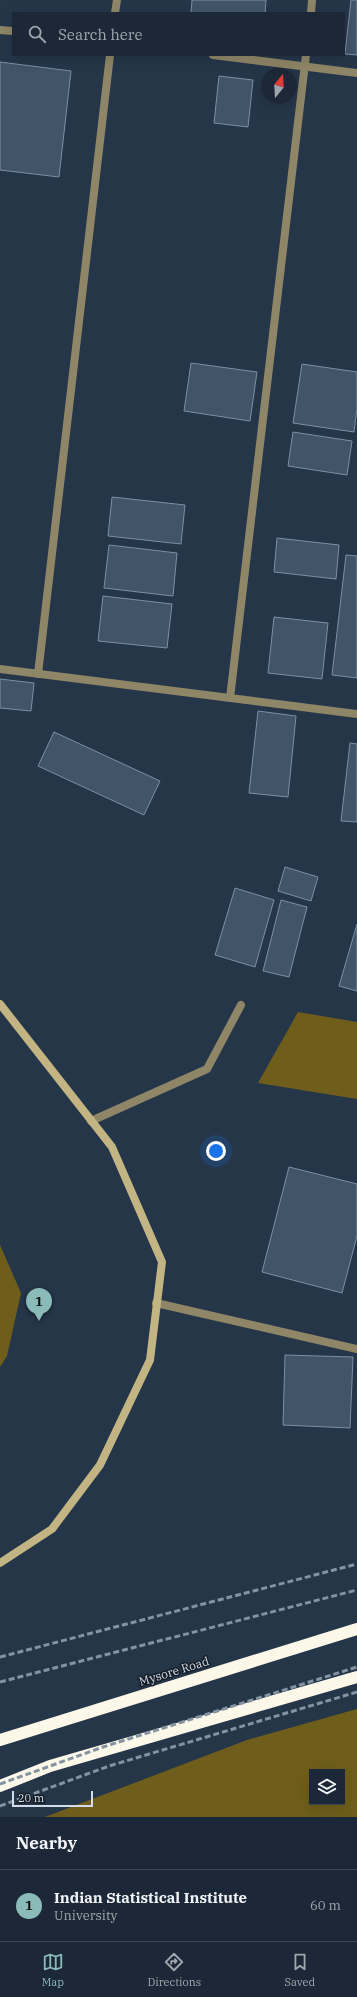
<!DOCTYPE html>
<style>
:root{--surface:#1c2837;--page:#25303f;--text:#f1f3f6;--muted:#a0a6ad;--line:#3a4452;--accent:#8bbbb9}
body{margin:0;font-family:"IBM Plex Serif",serif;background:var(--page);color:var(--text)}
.controls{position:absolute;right:12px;bottom:12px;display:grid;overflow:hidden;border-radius:0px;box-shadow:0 4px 16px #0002}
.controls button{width:36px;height:36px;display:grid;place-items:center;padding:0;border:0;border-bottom:1px solid var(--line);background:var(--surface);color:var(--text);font:20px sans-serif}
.compass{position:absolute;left:261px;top:68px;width:36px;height:36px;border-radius:50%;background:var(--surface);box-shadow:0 4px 16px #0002;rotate:18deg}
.scale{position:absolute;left:12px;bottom:10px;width:81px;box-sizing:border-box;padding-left:4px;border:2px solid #d3dde9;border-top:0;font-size:11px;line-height:14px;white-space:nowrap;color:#d3dde9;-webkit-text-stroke:3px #151d26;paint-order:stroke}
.you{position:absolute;left:216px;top:1151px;width:14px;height:14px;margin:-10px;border:3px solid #fff;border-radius:50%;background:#1a73e8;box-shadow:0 0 0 6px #1a73e833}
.badge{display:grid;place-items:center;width:26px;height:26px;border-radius:50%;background:var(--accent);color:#111;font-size:13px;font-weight:700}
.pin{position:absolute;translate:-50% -33px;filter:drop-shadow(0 1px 2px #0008)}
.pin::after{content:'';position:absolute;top:21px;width:14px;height:12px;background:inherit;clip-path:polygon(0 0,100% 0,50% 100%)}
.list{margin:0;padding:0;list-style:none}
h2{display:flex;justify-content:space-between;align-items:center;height:52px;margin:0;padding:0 16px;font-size:17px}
h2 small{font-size:13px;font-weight:400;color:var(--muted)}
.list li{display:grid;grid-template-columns:26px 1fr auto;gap:12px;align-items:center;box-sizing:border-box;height:72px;padding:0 16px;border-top:1px solid var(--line)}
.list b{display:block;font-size:15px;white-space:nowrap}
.list p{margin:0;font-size:13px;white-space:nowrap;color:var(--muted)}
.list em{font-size:13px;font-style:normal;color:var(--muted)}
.icon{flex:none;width:22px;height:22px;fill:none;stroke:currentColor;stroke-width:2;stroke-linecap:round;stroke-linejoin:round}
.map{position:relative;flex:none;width:357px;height:1817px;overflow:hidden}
.search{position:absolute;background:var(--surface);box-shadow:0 4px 16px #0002;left:12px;right:12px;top:12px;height:44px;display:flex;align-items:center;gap:10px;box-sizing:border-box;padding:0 14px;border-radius:0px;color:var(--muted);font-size:15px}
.sheet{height:124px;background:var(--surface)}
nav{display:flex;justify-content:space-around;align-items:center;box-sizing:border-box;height:56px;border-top:1px solid var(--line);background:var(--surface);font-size:11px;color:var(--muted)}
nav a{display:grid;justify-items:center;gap:2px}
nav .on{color:var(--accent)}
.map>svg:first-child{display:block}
.green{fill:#6f5e1b;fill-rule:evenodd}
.building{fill:#425468;stroke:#7b8fa5}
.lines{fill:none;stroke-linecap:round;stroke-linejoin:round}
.lane{stroke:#8f8668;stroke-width:8}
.street{stroke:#8f8668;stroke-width:8}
.secondary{stroke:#c2b483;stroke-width:8}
.highway{stroke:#fcf8e9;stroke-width:12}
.rail{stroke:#8592a1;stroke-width:3;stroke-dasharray:6 3;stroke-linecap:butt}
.labels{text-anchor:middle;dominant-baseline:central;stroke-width:3;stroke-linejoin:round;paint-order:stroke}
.street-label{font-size:12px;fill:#d3dde9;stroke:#151d26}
</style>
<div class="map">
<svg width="357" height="1817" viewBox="0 0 357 1817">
<rect width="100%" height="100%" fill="#253649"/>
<!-- green -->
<g class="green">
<polygon points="298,1012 357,1022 357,1099 258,1083"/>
<polygon points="0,1245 21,1293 7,1356 0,1367"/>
<path d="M357,1709v108h-312l202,-77zM312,1772h30v30h-30z"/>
</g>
<!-- building -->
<g class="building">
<polygon points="192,0 266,0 265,13 191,13"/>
<polygon points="351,0 357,0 357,55 345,54"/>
<polygon points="0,62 71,71 59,177 0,170"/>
<polygon points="219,76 253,80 248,127 214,123"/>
<polygon points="191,363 257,372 250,421 184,411"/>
<polygon points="302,364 357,372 357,408 354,432 293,423"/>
<polygon points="293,432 352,441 347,475 288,466"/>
<polygon points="112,497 185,505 181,544 108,536"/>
<polygon points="277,538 339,545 336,579 274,572"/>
<polygon points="109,545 177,553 173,596 104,588"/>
<polygon points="346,555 357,556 357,678 332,675"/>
<polygon points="103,596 172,604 167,648 98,641"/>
<polygon points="274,617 328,623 322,679 268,673"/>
<polygon points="0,679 34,683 31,711 0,708"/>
<polygon points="258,711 296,716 288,797 249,793"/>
<polygon points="54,732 160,781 144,815 38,766"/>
<polygon points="350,743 357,744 357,822 341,821"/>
<polygon points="285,867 318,877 311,901 278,891"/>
<polygon points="235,888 274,900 255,967 215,955"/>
<polygon points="281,900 307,907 289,977 263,971"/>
<polygon points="357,924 357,991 339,986"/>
<polygon points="289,1167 357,1184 357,1236 342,1293 262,1272"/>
<polygon points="285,1355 353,1357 350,1428 283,1425"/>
</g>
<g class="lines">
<!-- lane -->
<g class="lane">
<polyline points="115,13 117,0"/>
<polyline points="311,13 312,0"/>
<polyline points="0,30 13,31"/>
<polyline points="213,55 357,73"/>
<polyline points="0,669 357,714"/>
<polyline points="38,674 110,55"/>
<polyline points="230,698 306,55"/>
</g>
<!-- street -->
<g class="street">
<polyline points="91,1121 207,1069 241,1005"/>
<polyline points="156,1303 357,1349"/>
</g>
<!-- secondary -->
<polyline class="secondary" points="0,1004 112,1147 162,1262 150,1360 100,1465 52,1529 0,1563"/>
<!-- highway -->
<g class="highway">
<polyline points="0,1740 357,1629"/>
<polyline points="0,1786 50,1766 357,1677"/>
</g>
<!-- rail -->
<g class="rail">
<polyline points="0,1657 357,1564"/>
<polyline points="0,1682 357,1590"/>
<polyline points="0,1784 103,1747 357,1667"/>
<polyline points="0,1806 109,1766 357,1692"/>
</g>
</g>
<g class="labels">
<!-- street labels -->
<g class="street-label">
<text transform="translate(174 1671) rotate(-17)">Mysore Road</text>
</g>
</g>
</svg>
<div class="controls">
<button><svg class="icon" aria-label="layers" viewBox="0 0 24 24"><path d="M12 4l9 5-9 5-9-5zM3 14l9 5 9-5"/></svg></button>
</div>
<svg class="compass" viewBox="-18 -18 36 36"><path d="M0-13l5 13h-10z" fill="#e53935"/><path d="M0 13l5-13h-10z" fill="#a0a6ad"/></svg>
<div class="scale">20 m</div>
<div class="you"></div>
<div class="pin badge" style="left:39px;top:1321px">1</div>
<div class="search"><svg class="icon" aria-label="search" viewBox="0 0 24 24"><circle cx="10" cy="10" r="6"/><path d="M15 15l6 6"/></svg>Search here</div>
</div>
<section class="sheet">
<h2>Nearby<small></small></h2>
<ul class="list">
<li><span class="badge">1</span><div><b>Indian Statistical Institute</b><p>University</p></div><em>60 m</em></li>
</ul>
</section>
<nav>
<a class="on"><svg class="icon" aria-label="map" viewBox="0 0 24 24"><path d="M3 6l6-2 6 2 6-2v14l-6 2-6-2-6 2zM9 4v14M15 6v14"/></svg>Map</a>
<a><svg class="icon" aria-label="directions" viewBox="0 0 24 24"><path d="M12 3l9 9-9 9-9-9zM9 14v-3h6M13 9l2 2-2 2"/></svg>Directions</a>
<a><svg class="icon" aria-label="saved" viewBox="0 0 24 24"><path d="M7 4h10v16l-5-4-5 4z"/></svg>Saved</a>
</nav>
